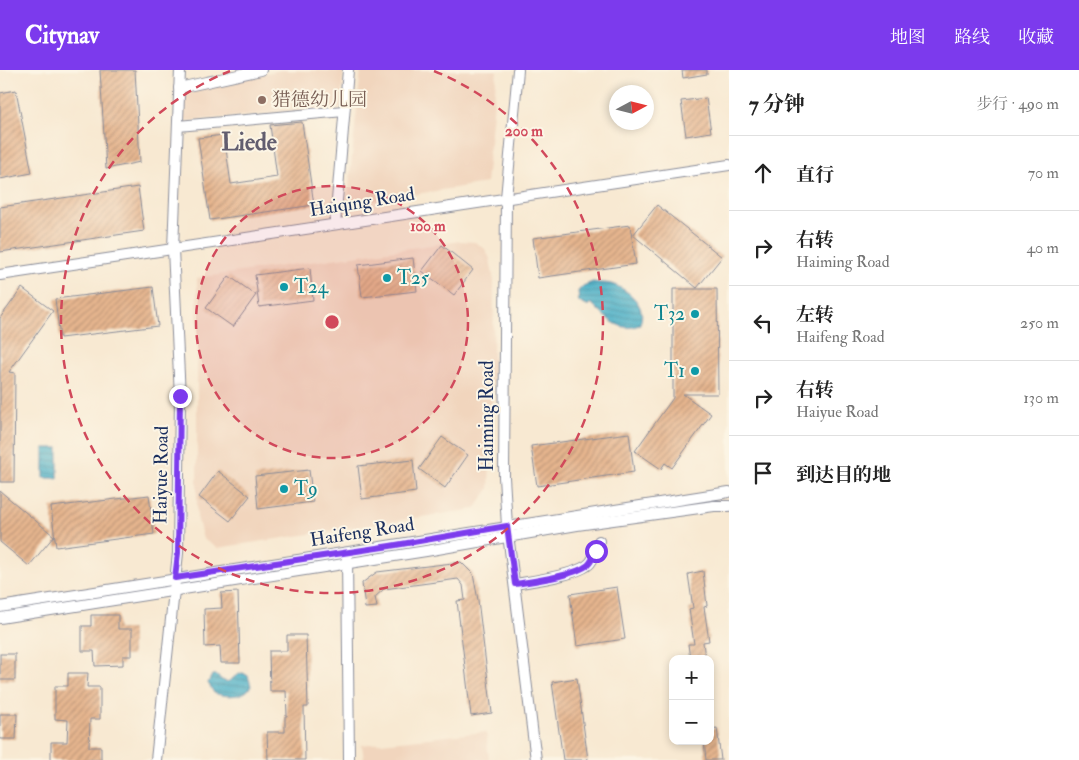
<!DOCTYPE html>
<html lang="zh">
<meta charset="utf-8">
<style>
:root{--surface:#fff;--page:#f2f2f2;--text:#222;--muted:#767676;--line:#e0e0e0;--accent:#7c3aed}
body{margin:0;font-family:"IM FELL Double Pica","Noto Serif SC",serif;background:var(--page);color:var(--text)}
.controls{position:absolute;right:15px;bottom:15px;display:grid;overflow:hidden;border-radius:10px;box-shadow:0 2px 8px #0003}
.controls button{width:45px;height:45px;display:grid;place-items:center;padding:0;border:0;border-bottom:1px solid var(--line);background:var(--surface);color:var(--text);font:25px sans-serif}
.compass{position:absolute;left:609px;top:15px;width:45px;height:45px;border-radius:50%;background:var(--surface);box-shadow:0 2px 8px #0003;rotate:83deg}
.stop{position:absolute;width:15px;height:15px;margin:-11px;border:4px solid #7c3aed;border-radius:50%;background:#fff}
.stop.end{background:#7c3aed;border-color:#fff;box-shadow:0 1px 5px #0008}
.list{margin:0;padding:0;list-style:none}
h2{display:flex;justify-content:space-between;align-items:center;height:65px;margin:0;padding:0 20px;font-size:21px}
h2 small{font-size:16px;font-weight:400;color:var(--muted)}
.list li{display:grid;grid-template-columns:32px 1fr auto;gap:15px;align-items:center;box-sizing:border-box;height:75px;padding:0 20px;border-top:1px solid var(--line)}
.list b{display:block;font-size:19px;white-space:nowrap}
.list p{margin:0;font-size:16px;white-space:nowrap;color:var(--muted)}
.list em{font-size:16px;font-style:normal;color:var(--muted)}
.icon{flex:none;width:28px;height:28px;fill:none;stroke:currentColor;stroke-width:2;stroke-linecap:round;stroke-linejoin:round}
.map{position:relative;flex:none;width:729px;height:690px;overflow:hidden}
header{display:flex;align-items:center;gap:30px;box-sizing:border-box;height:70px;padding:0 25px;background:var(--accent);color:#fff}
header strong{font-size:24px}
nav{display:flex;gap:28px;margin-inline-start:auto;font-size:18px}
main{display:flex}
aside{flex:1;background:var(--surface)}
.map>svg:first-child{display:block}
.built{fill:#f1d5bd}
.water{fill:url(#water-rules);stroke:#316e92}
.building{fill:url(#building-hatch)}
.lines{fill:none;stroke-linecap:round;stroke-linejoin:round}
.minor-casing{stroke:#8a8c98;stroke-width:12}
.minor{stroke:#fff;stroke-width:10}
.route{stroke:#7c3aed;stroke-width:6}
.ring{fill:none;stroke:#d1495b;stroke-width:2.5;stroke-dasharray:9 6}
.education-dot{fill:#8d6e63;stroke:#fcf5e5;stroke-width:2}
.culture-dot{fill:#0f9aa8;stroke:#fcf5e5;stroke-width:2}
.labels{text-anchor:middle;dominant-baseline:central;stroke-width:4;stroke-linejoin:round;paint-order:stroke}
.education-label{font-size:19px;fill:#785e54;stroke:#fcf5e5;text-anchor:start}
.street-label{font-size:19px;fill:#1b2f5e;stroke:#fcf5e5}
.culture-label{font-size:19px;fill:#0d838f;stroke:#fcf5e5;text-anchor:start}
.district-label{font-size:24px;font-weight:bold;fill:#625e6f;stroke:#fcf5e5}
.centre{fill:#d1495b;stroke:#fcf5e5;stroke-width:2.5}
.ring-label{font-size:15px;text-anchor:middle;font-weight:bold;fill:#d1495b;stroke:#fcf5e5;stroke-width:4;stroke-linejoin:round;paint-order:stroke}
</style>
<header>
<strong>Citynav</strong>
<nav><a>地图</a><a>路线</a><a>收藏</a></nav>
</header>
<main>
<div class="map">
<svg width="729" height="690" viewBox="0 0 729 690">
<defs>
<pattern id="water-rules" width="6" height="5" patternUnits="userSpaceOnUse" patternTransform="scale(1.25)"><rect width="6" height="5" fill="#47aec6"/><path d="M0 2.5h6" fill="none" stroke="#3a8ea4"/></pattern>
<pattern id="building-hatch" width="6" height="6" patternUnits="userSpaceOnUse" patternTransform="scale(1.25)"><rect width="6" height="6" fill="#e6b58e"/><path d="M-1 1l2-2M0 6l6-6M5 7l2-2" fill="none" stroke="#ba9477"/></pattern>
</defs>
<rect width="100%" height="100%" fill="#fcf5e5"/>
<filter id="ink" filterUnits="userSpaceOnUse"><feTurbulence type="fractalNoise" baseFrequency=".02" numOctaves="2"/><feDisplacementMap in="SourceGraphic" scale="10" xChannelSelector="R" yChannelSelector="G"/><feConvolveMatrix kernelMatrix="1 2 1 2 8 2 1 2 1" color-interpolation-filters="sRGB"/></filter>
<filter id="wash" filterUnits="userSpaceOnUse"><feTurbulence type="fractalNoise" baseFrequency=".0096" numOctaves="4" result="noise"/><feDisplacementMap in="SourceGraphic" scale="20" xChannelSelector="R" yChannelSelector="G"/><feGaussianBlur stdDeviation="1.12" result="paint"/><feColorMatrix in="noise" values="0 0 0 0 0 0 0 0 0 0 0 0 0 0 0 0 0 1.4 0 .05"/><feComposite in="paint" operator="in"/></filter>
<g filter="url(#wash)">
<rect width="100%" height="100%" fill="#f8e9d2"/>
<!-- built -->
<g class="built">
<polygon points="281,0 343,2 341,38 183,51 183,21"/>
<polygon points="361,0 497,0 486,113 347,135"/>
<polygon points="460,171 475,172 485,179 490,189 494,211 493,300 489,419 475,439 217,478 203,469 197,447 197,208"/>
<polygon points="486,662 489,690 364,690 362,675"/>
</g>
<!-- water -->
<g class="water">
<path d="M593,212c7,2 14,0 21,3 15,5 35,23 25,40 -19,9 -36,-10 -48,-22l-4,3 -8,-4 -1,-11 5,-5z"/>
<rect x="44" y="378" width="14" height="30"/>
<path d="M243,603l5,3 3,10c-6,12 -26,11 -37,7l-6,-10 4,-8h4c15,15 14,0 27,-2z"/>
</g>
<g id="blocks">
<!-- building -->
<g class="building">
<polygon points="100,0 135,0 140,92 106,99"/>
<polygon points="682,0 707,0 707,4 683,8"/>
<polygon points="16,20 32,103 0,109 0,23"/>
<polygon points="706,28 711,62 686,66 681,31"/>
<polygon points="302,52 314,135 210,150 198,68 224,65 231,114 277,107 270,55"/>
<polygon points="138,117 144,161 0,182 0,137"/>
<polygon points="657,135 722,187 697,218 633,165"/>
<polygon points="630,155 636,194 538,208 533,168"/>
<polygon points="442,175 473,200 454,225 422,201"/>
<polygon points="413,188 417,221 362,227 358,195"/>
<polygon points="310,198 313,230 259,237 255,205"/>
<polygon points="229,206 256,225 233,257 206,238"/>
<polygon points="153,217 158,256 60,268 55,229"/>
<polygon points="22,218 53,241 9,302 15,303 14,412 0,412 0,248"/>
<polygon points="673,219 717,219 718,324 683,324 711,344 672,398 665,393 661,399 635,381 673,328"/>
<polygon points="629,363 634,402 537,416 531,376"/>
<polygon points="442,367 468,385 445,418 419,399"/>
<polygon points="413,390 416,422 362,429 358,396"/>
<polygon points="309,400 313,432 258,439 255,406"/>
<polygon points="218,401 250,426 230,451 199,427"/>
<polygon points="0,421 54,466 29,496 0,472"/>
<polygon points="149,425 154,464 56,477 51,437"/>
<polygon points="461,492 473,504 478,530 492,643 471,646 457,531 465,530 463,515 458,509 384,519 375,527 377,537 365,538 362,513 377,502"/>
<polygon points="703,501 707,536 704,537 709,571 703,572 705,589 690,589 688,574 694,574 689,539 693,538 688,504"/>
<polygon points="617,517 625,569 577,576 570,524"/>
<polygon points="238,522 240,593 221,593 220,576 205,577 204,539 222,538 221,523"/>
<polygon points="91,545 118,545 118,559 132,559 132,586 123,586 123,595 95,596 94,581 82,581 82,556 91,556"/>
<polygon points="287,565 306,565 308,637 304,637 305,690 268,690 267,662 285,662 285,646 287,646 286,621 270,621 269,581 287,581"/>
<rect x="0" y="584" width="15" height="26"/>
<polygon points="68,603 88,603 87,617 100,617 100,649 90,649 89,677 101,677 101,690 51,690 51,672 67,672 68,650 55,649 55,616 68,616"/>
<polygon points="577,608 588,690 563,690 552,612"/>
<polygon points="0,644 17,644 16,669 0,669"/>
<polygon points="717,658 721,690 706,690 704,671 710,671 710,659"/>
</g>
</g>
</g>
<g filter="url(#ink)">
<use href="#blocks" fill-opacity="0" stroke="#8a8c98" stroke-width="1"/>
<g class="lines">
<!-- minor casing -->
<g class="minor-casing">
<g id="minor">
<polyline points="518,0 506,128 504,407 507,456 536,690"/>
<polyline points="179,18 261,0"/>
<polyline points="178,56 344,41"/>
<polyline points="335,154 348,0"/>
<polyline points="0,205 729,95"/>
<polyline points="347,486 349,690"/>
<path d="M515,514c17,-3 64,-9 75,-21 5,-6 7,-15 9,-22"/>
<polyline points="0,537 729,422"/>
<polyline points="0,548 426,481 577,455 714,436 729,436"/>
<polyline points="156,690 178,483 180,327 173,179 180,0"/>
</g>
</g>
<!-- minor -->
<use href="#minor" class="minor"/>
</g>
</g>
<g class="lines" filter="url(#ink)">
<!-- route -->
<path class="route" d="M180,326l-2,157 -3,25 215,-32 117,-20 8,58c18,-3 59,-8 73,-19 4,-4 6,-9 8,-14"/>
</g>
<!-- distance rings -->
<circle cx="332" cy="252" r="136" fill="#d1495b" fill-opacity=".12"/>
<g class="ring">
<circle cx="332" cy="252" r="136"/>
<path d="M434 1A271 271 0 1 1 230 1"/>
</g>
<!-- markers -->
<circle class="education-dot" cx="262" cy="30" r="5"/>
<g class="culture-dot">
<circle cx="387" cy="208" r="5"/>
<circle cx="284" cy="217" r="5"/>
<circle cx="695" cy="244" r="5"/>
<circle cx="695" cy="301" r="5"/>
<circle cx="284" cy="419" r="5"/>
</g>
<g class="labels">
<!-- education labels -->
<g class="education-label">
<text x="272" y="30">猎德幼儿园</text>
</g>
<!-- street labels -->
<g class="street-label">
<text transform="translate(362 132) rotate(-9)">Haiqing Road</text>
<text transform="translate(487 346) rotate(-90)">Haiming Road</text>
<text transform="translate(161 405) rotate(-89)">Haiyue Road</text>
<text transform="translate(362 462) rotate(-9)">Haifeng Road</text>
</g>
<!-- culture labels -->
<g class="culture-label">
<text x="397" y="208">T25</text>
<text x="294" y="217">T24</text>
<text x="685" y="244" text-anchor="end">T32</text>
<text x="685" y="301" text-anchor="end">T1</text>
<text x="294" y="419">T9</text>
</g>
<!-- district labels -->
<g class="district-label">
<text x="249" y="72">Liede</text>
</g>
</g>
<circle cx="332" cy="252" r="8" class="centre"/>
<g class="ring-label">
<text x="524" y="66">200 m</text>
<text x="428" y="161">100 m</text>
</g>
</svg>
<div class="controls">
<button>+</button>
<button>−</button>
</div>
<svg class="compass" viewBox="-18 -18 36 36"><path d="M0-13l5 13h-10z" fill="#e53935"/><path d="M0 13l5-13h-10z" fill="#767676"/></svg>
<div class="stop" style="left:596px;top:481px"></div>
<div class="stop end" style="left:180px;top:326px"></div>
</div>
<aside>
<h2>7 分钟<small>步行 · 490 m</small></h2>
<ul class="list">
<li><svg class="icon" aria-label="ahead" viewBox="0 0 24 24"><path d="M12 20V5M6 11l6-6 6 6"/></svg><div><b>直行</b></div><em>70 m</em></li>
<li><svg class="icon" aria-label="right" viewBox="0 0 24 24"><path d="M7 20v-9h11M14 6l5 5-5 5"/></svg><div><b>右转</b><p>Haiming Road</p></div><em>40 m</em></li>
<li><svg class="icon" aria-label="left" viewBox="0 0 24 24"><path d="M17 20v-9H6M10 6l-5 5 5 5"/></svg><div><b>左转</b><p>Haifeng Road</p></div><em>250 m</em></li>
<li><svg class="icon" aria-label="right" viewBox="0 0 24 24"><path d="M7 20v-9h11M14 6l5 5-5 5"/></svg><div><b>右转</b><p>Haiyue Road</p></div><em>130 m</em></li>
<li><svg class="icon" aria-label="arrive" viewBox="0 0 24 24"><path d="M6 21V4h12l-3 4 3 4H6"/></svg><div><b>到达目的地</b></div></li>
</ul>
</aside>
</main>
